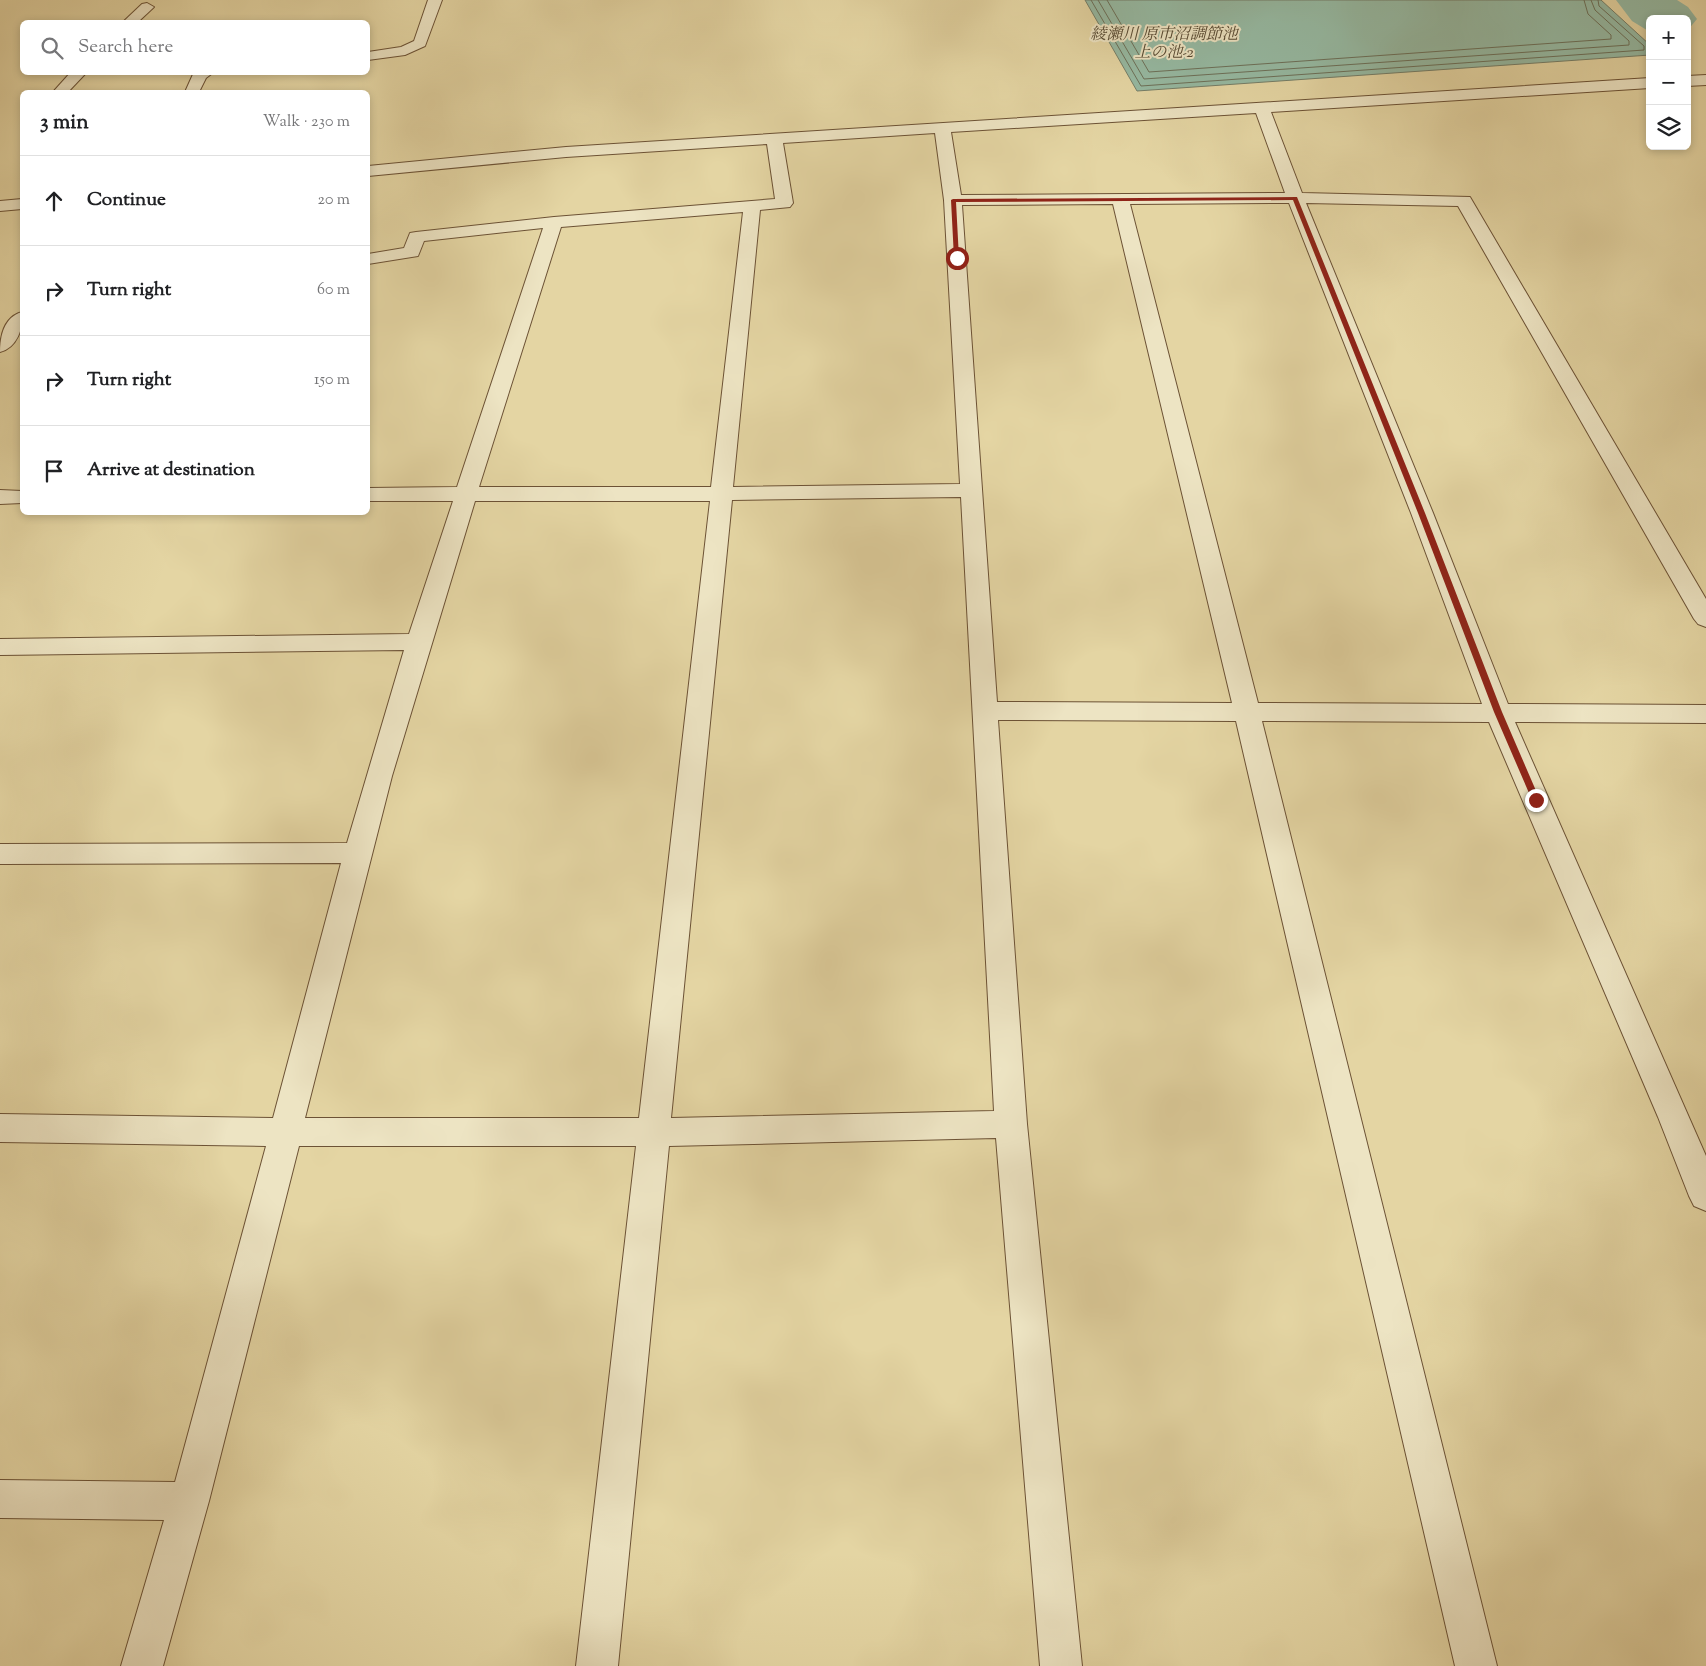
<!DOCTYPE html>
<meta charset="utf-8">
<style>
:root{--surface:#fff;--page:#f2f2f2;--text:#202124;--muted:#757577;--line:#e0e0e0}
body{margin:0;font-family:"Sorts Mill Goudy","Noto Serif JP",serif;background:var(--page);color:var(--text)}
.controls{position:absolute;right:15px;top:15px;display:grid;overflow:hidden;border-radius:8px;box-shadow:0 2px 8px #0003}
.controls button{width:45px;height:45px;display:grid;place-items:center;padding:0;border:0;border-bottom:1px solid var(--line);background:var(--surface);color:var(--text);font:25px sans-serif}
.stop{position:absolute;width:15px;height:15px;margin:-11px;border:4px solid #8f2418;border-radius:50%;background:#fff}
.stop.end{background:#8f2418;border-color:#fff;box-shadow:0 1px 5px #0008}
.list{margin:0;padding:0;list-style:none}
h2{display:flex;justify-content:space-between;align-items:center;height:65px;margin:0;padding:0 20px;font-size:21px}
h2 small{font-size:16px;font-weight:400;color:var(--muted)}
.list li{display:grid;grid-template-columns:32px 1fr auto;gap:15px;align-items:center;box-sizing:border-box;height:90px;padding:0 20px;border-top:1px solid var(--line)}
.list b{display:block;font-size:19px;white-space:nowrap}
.list em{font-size:16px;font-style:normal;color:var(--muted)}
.icon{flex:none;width:28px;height:28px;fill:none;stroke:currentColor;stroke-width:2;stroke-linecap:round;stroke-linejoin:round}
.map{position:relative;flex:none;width:1706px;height:1666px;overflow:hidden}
.search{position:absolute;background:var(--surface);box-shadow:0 2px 8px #0003;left:20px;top:20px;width:350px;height:55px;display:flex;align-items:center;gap:12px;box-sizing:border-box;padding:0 18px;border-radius:8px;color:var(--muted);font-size:19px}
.panel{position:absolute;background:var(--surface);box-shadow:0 2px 8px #0003;left:20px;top:90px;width:350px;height:425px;border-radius:8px}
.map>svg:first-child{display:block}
.water{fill:#96b9a2;stroke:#757e68}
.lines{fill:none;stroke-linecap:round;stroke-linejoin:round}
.shore{stroke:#6d7059;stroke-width:1}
.river{fill:#96b9a2;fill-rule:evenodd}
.minor-casing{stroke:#6c5235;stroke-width:2}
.tertiary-casing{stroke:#6c5235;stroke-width:2}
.minor{fill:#ede4c3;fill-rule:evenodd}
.tertiary{fill:#ede4c3;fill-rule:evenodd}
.route{fill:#8f2418}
.labels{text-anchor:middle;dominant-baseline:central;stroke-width:4;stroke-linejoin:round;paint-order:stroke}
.far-water-label{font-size:16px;font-style:italic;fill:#584b34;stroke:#ede4c3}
</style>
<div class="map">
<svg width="1706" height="1666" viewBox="0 0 1706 1666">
<rect width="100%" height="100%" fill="#e4d5a3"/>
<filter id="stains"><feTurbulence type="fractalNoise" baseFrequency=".004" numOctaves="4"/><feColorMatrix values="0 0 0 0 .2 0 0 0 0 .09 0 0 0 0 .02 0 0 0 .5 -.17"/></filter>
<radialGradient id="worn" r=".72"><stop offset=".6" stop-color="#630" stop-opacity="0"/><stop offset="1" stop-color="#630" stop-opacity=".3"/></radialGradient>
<!-- water -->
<polygon class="water" points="1085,0 1601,0 1650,45 1650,55 1137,91"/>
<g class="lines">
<!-- shore -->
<g class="shore">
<polyline points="1091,0 1141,86 1644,50 1644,46 1599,6 1598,0"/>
<polyline points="1098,0 1144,79 1629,45 1629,41 1595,10 1591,0"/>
<polyline points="1107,0 1149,72 1611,39 1611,35 1588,14 1584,0"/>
</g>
<!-- river -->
<polygon class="river" points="1616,0 1677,0 1688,7 1697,19 1687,31 1687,19 1650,19 1650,32 1632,21"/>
<!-- minor casing -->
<g class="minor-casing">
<g id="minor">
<polygon points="428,0 442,0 425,46 405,55 368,60 368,52 401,47 414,41"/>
<polygon points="147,3 154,7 138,22 123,22 142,4"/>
<polygon points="71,72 87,72 68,92 53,92"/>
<polygon points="194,72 214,72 206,78 199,92 185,92"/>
<polygon points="1706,75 1706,85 1687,86 1687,76"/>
<path d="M1650,78v10l-379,24 31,81 168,4 236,402v28l-8,-3 -4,-5 -236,-413 -152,-3 127,310 75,191 198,1v18l-191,-1 191,434v55l-12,-5 -5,-10 -31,-79 -169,-395 -227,-1 235,945h-42l-219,-945 -238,-1 29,404 55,542h-42l-44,-528 -327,8 -51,520h-42l60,-520h-337l-90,355 -46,165h-42l43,-146 -164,-2v-38l175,2 91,-336 -266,-4v-28l273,4 68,-255 -341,1v-20l347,-1 57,-193 -404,5v-16l409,-5 44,-133h-85v-13l89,-1 86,-259 -119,13 -6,15 -50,8v-10l36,-6 6,-15 6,-1 138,-15 221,-18 -8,-55 -201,13 -198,19v-10l198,-19zM1256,113l29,80 -324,2 -10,-63zM935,133l9,67 16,284 -227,3 27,-277 30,-3 3,-4 -10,-60zM1289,203l122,310 71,191 -224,-1 -128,-499zM1113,204l119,499 -235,-1 -35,-497zM743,212l-32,275h-232l82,-260zM961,497l33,614 -323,7 61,-618zM475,501h235l-71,617h-334l87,-342z"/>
<polygon points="22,199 22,209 0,211 0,201"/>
<polygon points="0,490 22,491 22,503 0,504"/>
</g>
</g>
<!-- tertiary casing -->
<g class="tertiary-casing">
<path id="tertiary" d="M22,312c2,15 -5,36 -22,40 0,-16 4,-35 22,-40z"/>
</g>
<!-- minor -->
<use href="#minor" class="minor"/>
<!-- tertiary -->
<use href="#tertiary" class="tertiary"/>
</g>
<!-- route -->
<polygon class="route" points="1297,197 1425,513 1502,712 1540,800 1539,802 1532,800 1494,712 1418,513 1293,200 956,202 959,258 954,258 951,200 953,199"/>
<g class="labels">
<!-- far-water labels -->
<g class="far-water-label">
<text x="1164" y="35">綾瀬川 原市沼調節池<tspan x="1164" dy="18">上の池-2</tspan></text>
</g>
</g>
<rect width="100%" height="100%" filter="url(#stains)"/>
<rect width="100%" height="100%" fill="url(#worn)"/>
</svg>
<div class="controls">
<button>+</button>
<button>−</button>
<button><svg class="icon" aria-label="layers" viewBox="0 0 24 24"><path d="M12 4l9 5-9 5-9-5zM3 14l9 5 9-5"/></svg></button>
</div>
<div class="stop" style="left:957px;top:258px"></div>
<div class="stop end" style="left:1536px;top:800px"></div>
<div class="search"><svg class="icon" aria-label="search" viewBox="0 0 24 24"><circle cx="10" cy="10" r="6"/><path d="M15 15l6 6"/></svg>Search here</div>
<section class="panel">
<h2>3 min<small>Walk · 230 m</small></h2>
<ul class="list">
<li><svg class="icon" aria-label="ahead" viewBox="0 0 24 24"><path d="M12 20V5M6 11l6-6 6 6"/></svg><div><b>Continue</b></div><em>20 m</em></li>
<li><svg class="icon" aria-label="right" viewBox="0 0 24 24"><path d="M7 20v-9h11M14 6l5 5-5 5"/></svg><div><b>Turn right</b></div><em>60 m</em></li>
<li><svg class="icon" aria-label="right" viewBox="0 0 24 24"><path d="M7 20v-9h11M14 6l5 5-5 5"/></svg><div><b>Turn right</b></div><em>150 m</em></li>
<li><svg class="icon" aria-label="arrive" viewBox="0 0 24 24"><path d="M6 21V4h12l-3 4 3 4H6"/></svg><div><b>Arrive at destination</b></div></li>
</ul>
</section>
</div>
